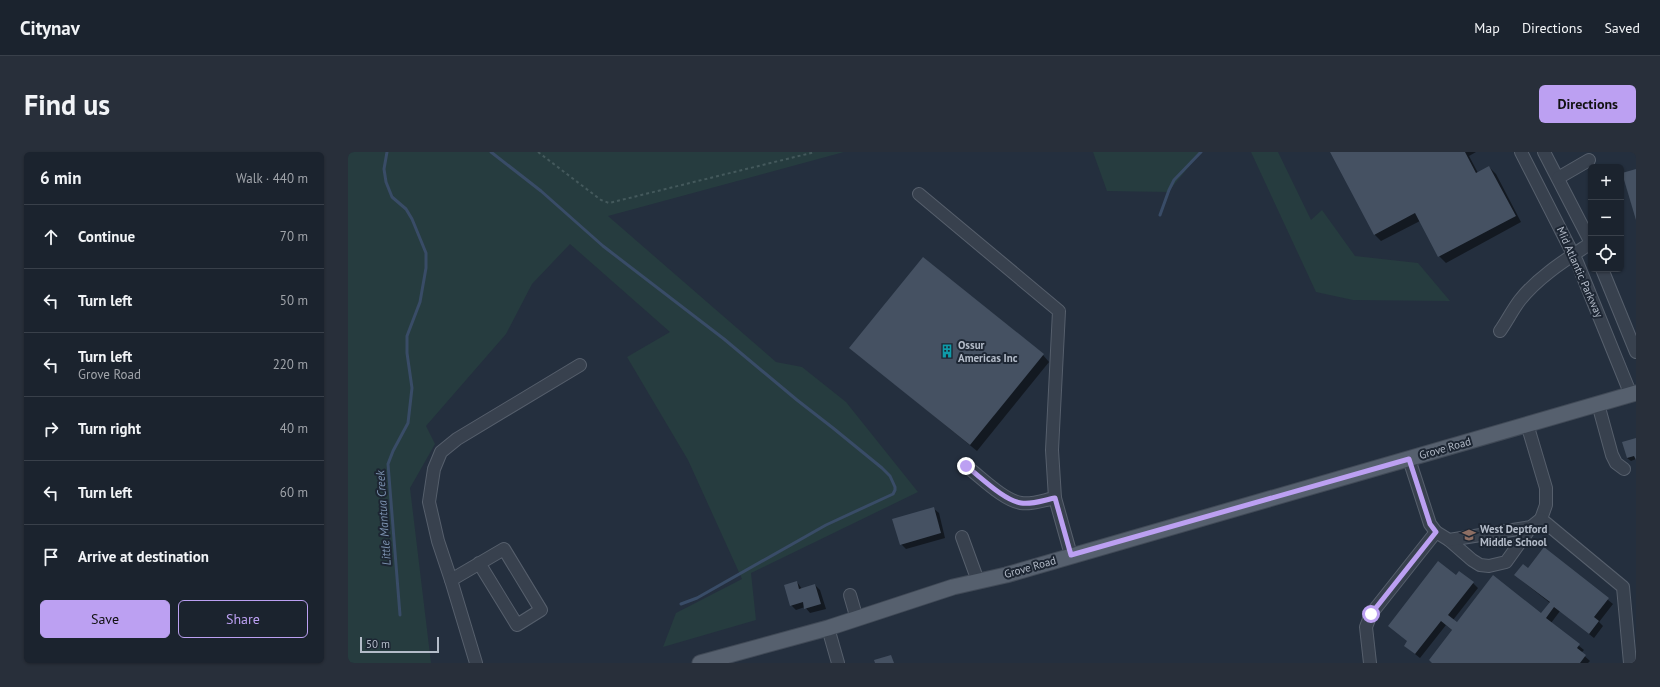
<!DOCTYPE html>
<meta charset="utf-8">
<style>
:root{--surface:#1b232e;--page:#282f3a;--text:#f1f3f6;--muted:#a0a4aa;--line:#39404a;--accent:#bca0f2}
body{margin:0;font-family:"PT Sans",sans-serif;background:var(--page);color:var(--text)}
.controls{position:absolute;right:12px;top:12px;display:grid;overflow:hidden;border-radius:6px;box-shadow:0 1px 3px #0004}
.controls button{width:36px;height:36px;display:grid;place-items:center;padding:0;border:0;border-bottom:1px solid var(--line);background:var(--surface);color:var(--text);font:20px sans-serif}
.scale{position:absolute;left:12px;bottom:10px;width:79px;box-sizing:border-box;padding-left:4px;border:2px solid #b4bcc9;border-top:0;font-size:11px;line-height:14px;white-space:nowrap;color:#b4bcc9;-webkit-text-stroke:3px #1d2633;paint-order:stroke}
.stop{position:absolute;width:12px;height:12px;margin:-9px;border:3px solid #bca0f2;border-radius:50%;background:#fff}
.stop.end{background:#bca0f2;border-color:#fff;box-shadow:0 1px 4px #0008}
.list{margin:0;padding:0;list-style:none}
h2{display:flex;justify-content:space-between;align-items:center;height:52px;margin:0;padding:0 16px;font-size:17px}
h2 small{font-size:13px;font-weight:400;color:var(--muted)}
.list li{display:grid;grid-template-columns:26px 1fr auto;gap:12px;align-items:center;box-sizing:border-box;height:64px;padding:0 16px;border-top:1px solid var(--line)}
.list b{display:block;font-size:15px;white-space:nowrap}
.list p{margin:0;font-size:13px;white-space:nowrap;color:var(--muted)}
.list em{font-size:13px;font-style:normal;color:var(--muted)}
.actions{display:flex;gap:8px;padding:12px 16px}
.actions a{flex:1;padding:9px 0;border:1px solid var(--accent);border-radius:6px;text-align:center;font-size:14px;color:var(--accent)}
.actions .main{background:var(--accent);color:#111}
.icon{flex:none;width:22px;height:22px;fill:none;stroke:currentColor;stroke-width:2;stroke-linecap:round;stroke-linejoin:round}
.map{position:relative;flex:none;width:1288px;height:511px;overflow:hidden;border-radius:6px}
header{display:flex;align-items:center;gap:24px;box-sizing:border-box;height:56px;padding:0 20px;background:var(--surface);border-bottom:1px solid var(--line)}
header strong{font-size:19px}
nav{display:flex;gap:22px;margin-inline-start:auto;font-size:14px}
.intro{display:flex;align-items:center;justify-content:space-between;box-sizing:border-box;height:96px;padding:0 24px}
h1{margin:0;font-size:28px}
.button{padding:10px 18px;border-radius:6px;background:var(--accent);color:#111;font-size:14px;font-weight:700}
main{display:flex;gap:24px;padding:0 24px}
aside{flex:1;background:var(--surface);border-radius:6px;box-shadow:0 1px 3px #0004}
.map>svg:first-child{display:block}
.green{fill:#263c3f}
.shadow{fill:#0007}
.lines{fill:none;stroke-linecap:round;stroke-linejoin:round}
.stream{stroke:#394c67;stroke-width:3}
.building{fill:#455162}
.minor-casing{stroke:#565f6c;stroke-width:14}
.major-casing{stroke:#414a57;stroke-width:17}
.path{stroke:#44595c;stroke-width:2;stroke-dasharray:3 3;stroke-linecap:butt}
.minor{stroke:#38414e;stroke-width:12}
.major{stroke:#56606e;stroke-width:15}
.route{stroke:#bca0f2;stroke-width:5}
.labels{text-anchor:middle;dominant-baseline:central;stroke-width:4;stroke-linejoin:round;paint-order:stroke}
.street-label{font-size:11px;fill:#b4bcc9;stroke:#1d2633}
.poi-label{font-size:11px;font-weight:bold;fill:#b4bcc9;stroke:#1d2633;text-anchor:start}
.water-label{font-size:12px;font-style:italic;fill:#7c92b1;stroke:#1d2633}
</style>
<header>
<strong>Citynav</strong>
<nav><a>Map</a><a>Directions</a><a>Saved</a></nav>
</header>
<div class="intro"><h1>Find us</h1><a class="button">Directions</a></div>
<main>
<aside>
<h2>6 min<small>Walk · 440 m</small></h2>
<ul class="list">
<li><svg class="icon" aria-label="ahead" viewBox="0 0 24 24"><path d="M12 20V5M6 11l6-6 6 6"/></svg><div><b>Continue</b></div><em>70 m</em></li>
<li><svg class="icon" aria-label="left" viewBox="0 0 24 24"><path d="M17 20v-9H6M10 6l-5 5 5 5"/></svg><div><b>Turn left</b></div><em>50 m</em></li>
<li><svg class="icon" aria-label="left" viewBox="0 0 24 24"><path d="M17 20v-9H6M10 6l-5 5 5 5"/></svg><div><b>Turn left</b><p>Grove Road</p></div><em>220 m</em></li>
<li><svg class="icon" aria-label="right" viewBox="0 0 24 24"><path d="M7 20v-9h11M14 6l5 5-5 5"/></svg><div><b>Turn right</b></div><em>40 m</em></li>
<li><svg class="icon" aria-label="left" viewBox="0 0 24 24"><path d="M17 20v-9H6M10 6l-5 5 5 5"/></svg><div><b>Turn left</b></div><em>60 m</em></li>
<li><svg class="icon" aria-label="arrive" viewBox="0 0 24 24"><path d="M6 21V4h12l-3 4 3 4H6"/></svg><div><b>Arrive at destination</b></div></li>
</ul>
<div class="actions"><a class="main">Save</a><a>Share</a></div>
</aside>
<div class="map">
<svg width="1288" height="511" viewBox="0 0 1288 511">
<rect width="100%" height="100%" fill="#242f3e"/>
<!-- green -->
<g class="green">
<polygon points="0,0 496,0 260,64 428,210 454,215 498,250 570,340 403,421 408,468 315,495 328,461 394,427 340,308 279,205 322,180 222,92 184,132 158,182 78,274 87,292 62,336 83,511 0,511"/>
<polygon points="745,0 853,0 820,40 759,39"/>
<polygon points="903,0 930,0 963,68 974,58 1007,104 1070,111 1102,149 1005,148 968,140"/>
</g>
<!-- shadow -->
<g class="shadow">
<polygon points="983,0 1128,0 1121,4 1130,21 1141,15 1148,22 1173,70 1098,111 1091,104 1072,69 1033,89 1027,83"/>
<polygon points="503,196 695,203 701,210 629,299"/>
<polygon points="1288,287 1288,307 1283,309 1279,306"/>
<polygon points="586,357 591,361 597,386 558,397 553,392"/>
<polygon points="1197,397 1265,452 1251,470 1255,474 1246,486 1212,459 1203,471 1236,498 1233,501 1242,509 1240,511 1085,511 1105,479 1098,473 1072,506 1057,494 1108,424 1125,431 1130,436 1105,468 1109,472 1193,462 1202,451 1173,428"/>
<polygon points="449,430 454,437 467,433 472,438 478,457 462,461 457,455 448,458 443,453"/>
</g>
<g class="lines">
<!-- stream -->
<g class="stream">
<polyline points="39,0 36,17 38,30 44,45 58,57 64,67 78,101 78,116 72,150 59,184 59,201 64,236 60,271 45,299 40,312 52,463"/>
<polyline points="143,0 193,39 255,94 376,187 449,248 485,276 534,316 542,324 547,335 547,338 545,342 478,373 349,446 333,452"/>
<polyline points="812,63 821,38 826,28 853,0"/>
</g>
</g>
<!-- building -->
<g class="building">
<polygon points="982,0 1117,0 1128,21 1141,14 1168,64 1090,105 1067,61 1026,83"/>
<polygon points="1288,17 1288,68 1274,21"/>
<polygon points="575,105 696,202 622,293 501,196"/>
<polygon points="1288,286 1288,308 1286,304 1279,306 1274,290"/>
<polygon points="586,355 593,381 552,393 544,367"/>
<polygon points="1196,395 1261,446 1246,465 1251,469 1241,482 1206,455 1198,466 1232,492 1229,496 1238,503 1232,511 1084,511 1081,508 1104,478 1093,469 1067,502 1056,494 1059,489 1040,474 1090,409 1108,423 1111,419 1126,430 1100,463 1109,470 1145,423 1193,461 1202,450 1166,423 1175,412 1180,416"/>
<polygon points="449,429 451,437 467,432 473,452 456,457 455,450 442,454 436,433"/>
<polygon points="543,503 546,511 527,511 526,508"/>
</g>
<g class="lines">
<!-- minor casing -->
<g class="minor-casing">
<g id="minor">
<polyline points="1173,0 1229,110 1283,243"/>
<polyline points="1196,0 1243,91"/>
<polyline points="1210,26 1241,8"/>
<polyline points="571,42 711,159 704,298 707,346 723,403"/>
<polyline points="1254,117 1288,200"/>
<path d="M1152,179c7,-10 13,-22 20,-31 19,-24 47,-41 71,-57"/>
<polyline points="1250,252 1264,303 1268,311 1276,317"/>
<polyline points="1179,272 1198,336 1198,353 1193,367 1275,435 1282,511"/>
<polyline points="1061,307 1082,372 1088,380"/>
<path d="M618,314c15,11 37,34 55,37 11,2 23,-3 34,-5"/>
<polyline points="614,385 630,429"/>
<polyline points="1101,388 1124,408 1132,413 1141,414 1158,410 1183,375"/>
<polyline points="103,428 90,389 81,350 86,317 93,300 109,287 232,213"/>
<polyline points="502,443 509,467"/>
<polyline points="480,476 490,511"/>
<polyline points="128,511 103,428 156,397 193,458 169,473 131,411"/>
<polyline points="1022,511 1018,475 1023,462 1088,380 1101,388 1183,375 1193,367"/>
</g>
</g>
<!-- major casing -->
<g class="major-casing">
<polyline id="major" points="352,511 480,476 605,435 658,423 1288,241"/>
</g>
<!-- path -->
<polyline class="path" points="190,0 253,48 261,51 467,0"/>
<!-- minor -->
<use href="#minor" class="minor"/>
<!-- major -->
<use href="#major" class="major"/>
</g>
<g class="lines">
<!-- route -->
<path class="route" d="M618,314c15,11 37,34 55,37 11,2 23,-3 34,-5l16,57 338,-96 21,65 6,8 -65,82"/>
</g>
<!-- icons -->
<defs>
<g id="building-bare" transform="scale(1.08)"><path d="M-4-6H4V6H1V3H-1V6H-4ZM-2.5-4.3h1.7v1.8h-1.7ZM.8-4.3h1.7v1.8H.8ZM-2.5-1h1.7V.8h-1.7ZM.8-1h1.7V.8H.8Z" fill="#0f9aa8" stroke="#1d2633" stroke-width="2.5" paint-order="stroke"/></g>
<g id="school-bare" transform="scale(1.08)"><path d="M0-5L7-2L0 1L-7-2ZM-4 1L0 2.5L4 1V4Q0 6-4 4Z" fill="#8d6e63" stroke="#1d2633" stroke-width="2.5" paint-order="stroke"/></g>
</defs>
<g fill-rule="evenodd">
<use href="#building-bare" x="599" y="199"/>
<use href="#school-bare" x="1121" y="383"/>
</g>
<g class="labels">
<!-- street labels -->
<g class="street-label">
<text transform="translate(1232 120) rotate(66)">Mid Atlantic Parkway</text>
<text transform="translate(1097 296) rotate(-16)">Grove Road</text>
<text transform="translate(682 415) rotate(-16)">Grove Road</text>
</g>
<!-- poi labels -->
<g class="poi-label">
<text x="610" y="193">Ossur<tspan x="610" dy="13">Americas Inc</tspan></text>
<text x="1132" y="377">West Deptford<tspan x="1132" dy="13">Middle School</tspan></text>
</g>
<!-- water labels -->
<g class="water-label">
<text transform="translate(35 366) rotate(-94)">Little Mantua Creek</text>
</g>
</g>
</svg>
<div class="controls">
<button>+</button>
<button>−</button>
<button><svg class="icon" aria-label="locate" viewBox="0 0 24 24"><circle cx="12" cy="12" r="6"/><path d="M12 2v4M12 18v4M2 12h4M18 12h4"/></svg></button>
</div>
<div class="scale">50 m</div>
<div class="stop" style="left:1023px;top:462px"></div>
<div class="stop end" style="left:618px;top:314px"></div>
</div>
</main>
